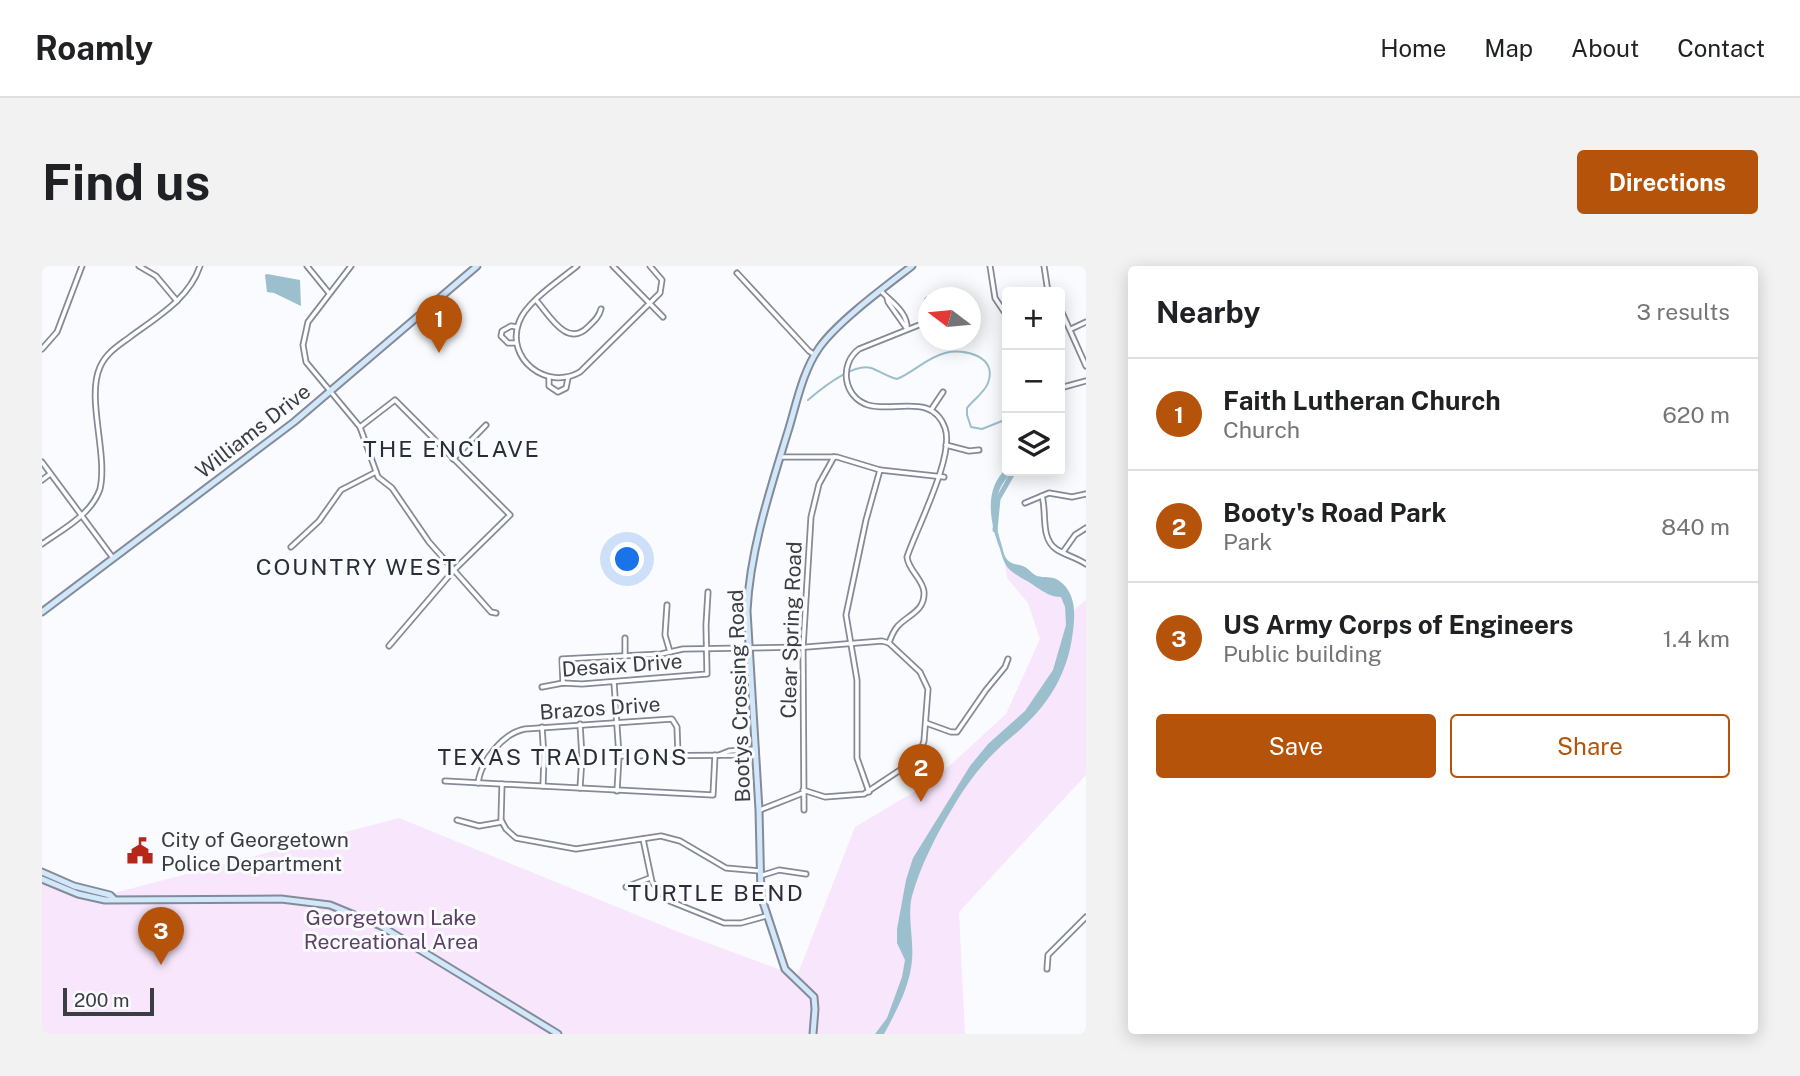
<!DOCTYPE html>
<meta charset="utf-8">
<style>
:root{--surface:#fff;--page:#f2f2f2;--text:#202124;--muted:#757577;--line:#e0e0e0;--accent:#b45309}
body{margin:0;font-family:"Public Sans",sans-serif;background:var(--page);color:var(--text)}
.controls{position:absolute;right:21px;top:21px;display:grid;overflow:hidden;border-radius:7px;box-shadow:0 4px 18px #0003}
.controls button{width:63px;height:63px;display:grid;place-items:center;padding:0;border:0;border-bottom:2px solid var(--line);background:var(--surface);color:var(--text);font:35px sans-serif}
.compass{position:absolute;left:876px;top:21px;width:63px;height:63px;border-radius:50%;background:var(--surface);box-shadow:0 4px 18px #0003;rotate:286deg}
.scale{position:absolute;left:21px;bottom:18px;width:91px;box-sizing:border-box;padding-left:7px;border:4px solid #3a3d42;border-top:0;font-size:19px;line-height:24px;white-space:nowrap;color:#3a3d42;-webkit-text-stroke:5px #fafbfe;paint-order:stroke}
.you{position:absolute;left:586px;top:294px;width:24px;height:24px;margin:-18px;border:5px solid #fff;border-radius:50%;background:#1a73e8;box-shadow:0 0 0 10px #1a73e833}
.badge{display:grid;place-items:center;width:46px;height:46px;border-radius:50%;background:var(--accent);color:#fff;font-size:23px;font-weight:700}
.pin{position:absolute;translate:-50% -58px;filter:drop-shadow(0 2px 4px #0008)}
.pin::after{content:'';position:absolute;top:37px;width:24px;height:21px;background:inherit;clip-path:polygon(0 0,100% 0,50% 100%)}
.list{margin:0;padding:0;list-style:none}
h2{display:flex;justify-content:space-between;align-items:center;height:91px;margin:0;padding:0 28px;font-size:30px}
h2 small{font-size:23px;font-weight:400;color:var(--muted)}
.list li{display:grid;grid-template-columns:46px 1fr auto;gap:21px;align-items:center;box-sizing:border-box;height:112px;padding:0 28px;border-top:2px solid var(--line)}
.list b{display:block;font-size:26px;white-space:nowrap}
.list p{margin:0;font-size:23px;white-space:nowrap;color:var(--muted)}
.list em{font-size:23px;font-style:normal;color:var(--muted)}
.actions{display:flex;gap:14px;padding:21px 28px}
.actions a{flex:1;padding:16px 0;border:2px solid var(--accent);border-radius:7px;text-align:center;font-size:24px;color:var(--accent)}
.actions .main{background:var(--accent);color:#fff}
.icon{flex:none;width:38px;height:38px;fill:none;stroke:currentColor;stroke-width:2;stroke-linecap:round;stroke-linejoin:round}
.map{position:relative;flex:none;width:1044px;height:768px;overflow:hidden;border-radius:7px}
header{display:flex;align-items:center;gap:42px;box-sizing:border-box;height:98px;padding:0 35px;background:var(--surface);border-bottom:2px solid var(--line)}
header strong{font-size:33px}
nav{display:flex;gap:38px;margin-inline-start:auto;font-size:24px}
.intro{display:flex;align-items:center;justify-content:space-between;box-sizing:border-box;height:168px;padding:0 42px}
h1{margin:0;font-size:49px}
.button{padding:18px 32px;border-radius:7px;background:var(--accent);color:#fff;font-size:24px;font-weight:700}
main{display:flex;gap:42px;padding:0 42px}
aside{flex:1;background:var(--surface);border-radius:7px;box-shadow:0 4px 18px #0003}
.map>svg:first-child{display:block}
.green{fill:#f7e6fc}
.water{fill:#9cbfcd}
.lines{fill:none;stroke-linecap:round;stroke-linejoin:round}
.stream{stroke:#9cbfcd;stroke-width:2}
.river{stroke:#9cbfcd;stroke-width:5}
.street-casing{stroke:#858a98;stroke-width:7}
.secondary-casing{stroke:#858a98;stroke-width:9}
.street{stroke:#fff;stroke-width:3.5}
.secondary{stroke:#d1e7fa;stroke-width:5}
.labels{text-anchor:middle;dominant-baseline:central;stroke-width:6;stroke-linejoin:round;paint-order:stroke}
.street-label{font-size:21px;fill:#3a3d42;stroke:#fafbfe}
.poi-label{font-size:21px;fill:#3a3d42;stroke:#fafbfe;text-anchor:start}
.park-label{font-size:21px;fill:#5e4067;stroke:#fafbfe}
.neighbourhood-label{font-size:23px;letter-spacing:2px;fill:#292d38;stroke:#fafbfe}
</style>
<header>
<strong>Roamly</strong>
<nav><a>Home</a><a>Map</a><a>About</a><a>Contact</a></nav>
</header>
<div class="intro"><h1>Find us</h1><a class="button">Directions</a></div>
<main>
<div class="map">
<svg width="1044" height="768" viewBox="0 0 1044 768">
<rect width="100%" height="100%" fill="#fafbfe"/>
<!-- green -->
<path class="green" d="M963,298c13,15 37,28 56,33l3,4 2,16 20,-17v175l-127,137 6,122h-923v-164l23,11 49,12 285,-75 277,113 121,45 58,-149 79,-47 72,-66 34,-75 -12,-36 -21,-25z"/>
<!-- water -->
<g class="water">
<polygon points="225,8 258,14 259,40 232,27 225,26 223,9"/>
<path d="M965,202v3h7c-23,18 -21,47 -13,72 2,6 3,16 9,19 4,3 10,2 15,5 4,2 7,7 12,9 7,2 15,0 21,4 20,13 17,38 14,58 -5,34 -22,64 -47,87 -9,9 -19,16 -28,25 -17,16 -33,38 -45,59 -16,26 -32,58 -40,87 -5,21 2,43 0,64 -2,26 -16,52 -28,74h-9l12,-16 15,-41 3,-17 -8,-17v-14l9,-49 7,-22 57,-92 18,-22 37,-33 28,-41 13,-45 -1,-18 -4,-10c-10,0 -17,-5 -25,-10 -8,-6 -20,-11 -27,-18 -5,-5 -7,-13 -9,-20 -10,-26 -17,-60 7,-81z"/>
</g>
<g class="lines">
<!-- stream -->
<path class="stream" d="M766,134c13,-11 45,-37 63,-32 9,3 17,9 26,11 17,-7 29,-21 48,-26 19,-5 53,3 43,30 -3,9 -15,17 -21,25v7l4,12 11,2 25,-10"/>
<!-- river -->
<polyline class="river" points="953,264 956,233 972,205"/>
<!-- street casing -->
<g class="street-casing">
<g id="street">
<polyline points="97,0 114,10 135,35"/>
<polyline points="265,0 287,27"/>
<polyline points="309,0 266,56 261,79 264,96 318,161 336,211 350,222 387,276 449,346 454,347"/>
<path d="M535,0c-17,14 -51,36 -58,56 -14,37 28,69 61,50l80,-79 2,-13 -12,-14"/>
<polyline points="571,0 621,51"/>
<polyline points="948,0 953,32 965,50"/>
<polyline points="1002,0 1006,26"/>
<polyline points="695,7 767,85 773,89"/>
<path d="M839,25c10,11 27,21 26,38"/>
<polyline points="845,32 846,36 865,63"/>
<path d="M494,34c14,16 31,48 52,27 6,-6 11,-10 13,-18"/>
<polyline points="886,34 887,36"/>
<polyline points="1018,42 1044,100"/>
<polyline points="929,49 931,54 929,57"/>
<polyline points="1029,63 1044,56"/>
<polyline points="474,77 466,77 459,70 460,65 469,60 475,61"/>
<polyline points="0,83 15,66 40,0"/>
<polyline points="507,112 507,120 516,126 524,122 526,112"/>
<polyline points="1018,122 1044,115"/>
<polyline points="889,144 901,126"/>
<polyline points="318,161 353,134 468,249 412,304 347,380"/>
<polyline points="904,179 927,185 937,184"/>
<polyline points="739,191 795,191 838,204 902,211"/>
<polyline points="411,193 444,159"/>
<polyline points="0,196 71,292"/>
<polyline points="0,214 8,208"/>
<path d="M1000,230c5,16 -2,42 14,53 9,6 21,9 30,15"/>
<polyline points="983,237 1007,227 1030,231 1044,228"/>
<path d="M0,278c21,-15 49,-29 58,-55 8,-35 -14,-91 0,-122 6,-14 18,-21 30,-30 27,-20 59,-38 70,-71"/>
<polyline points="249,281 277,255 299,224 334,206"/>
<polyline points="1021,286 1033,269 1044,262"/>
<polyline points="625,339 623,369 628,386"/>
<polyline points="583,372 583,391"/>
<path d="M847,377c2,-6 4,-11 8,-16 10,-12 28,-15 27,-35 -1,-13 -16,-22 -17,-35 10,-30 48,-101 38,-129 -13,-36 -51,-15 -77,-23 -25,-8 -29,-41 -9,-56l70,-28"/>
<polyline points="572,416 577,490 575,525"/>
<polyline points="521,417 520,393 619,388 641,383 765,381 840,375 847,377"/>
<polyline points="500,421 521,417 540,418 665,408 664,359 666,326"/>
<polyline points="884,457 909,466 915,466 944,424 963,401 966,393"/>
<polyline points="538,458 540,491 538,522"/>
<polyline points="500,461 502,491 501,520"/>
<polyline points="677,489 687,485 714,483"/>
<polyline points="577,490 714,489"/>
<polyline points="403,515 671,529 673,489"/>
<path d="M436,517c3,-22 25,-50 47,-54l147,-10 5,8 1,28"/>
<polyline points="460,518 459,554 464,563 474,572 534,583 619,570 638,575 684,602 718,605"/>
<polyline points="761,524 783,531 822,528 870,496 878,487 882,475 886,423 878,406 847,377"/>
<polyline points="827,526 815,492 815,414 804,349 824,254 838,204"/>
<polyline points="718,544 761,527"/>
<polyline points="762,544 761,381 769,251 777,218 792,191"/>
<polyline points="415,554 437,560 460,556"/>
<polyline points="601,573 610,616 625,634 682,657 699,657 724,650"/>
<polyline points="718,610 737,604 764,608"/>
<polyline points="584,621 608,612"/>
<polyline points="1005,703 1006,689 1044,651"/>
</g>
</g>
<!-- secondary casing -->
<g class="secondary-casing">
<g id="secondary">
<polyline points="0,346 252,156 435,0"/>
<polyline points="0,606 32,620 68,629 72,633"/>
<polyline points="0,613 36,628 63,634 239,633 288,639 339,660 516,768"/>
<path d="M771,768l2,-25 -1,-12 -29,-28 -24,-73 -2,-86 -12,-199c3,-62 24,-124 42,-183 8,-27 14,-57 30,-80 18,-26 67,-62 93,-82"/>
</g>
</g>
<!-- street -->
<use href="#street" class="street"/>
<!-- secondary -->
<use href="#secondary" class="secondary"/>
</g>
<!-- icons -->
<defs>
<g id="civic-bare" transform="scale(2.1)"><path d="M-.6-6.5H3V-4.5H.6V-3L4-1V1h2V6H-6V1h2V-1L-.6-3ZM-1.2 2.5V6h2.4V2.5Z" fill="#b52719" stroke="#fafbfe" stroke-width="2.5" paint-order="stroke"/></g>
</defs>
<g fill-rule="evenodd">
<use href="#civic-bare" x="98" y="585"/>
</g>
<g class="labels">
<!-- street labels -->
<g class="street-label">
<text transform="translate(211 165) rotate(-38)">Williams Drive</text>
<text transform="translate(749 364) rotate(-88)">Clear Spring Road</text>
<text transform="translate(580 399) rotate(-4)">Desaix Drive</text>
<text transform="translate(697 430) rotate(-92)">Bootys Crossing Road</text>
<text transform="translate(558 442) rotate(-4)">Brazos Drive</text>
</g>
<!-- poi labels -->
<g class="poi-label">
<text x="119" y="573">City of Georgetown<tspan x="119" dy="24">Police Department</tspan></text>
</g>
<!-- park labels -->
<g class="park-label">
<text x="349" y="651">Georgetown Lake<tspan x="349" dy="24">Recreational Area</tspan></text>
</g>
<!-- neighbourhood labels -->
<g class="neighbourhood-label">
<text x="410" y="182">THE ENCLAVE</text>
<text x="315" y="300">COUNTRY WEST</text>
<text x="521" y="490">TEXAS TRADITIONS</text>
<text x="674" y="626">TURTLE BEND</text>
</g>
</g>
</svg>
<div class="controls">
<button>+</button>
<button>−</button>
<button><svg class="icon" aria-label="layers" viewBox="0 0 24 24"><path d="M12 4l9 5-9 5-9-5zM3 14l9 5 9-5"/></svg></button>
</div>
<svg class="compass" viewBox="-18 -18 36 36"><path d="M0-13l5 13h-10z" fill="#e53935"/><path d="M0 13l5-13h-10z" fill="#757577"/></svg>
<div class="scale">200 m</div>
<div class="you"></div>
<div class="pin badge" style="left:397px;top:87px">1</div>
<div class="pin badge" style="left:879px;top:536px">2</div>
<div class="pin badge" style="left:119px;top:699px">3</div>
</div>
<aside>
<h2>Nearby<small>3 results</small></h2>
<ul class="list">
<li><span class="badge">1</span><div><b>Faith Lutheran Church</b><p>Church</p></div><em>620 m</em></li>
<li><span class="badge">2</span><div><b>Booty's Road Park</b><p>Park</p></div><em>840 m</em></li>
<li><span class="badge">3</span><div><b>US Army Corps of Engineers</b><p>Public building</p></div><em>1.4 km</em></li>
</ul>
<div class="actions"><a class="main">Save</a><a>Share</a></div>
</aside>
</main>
